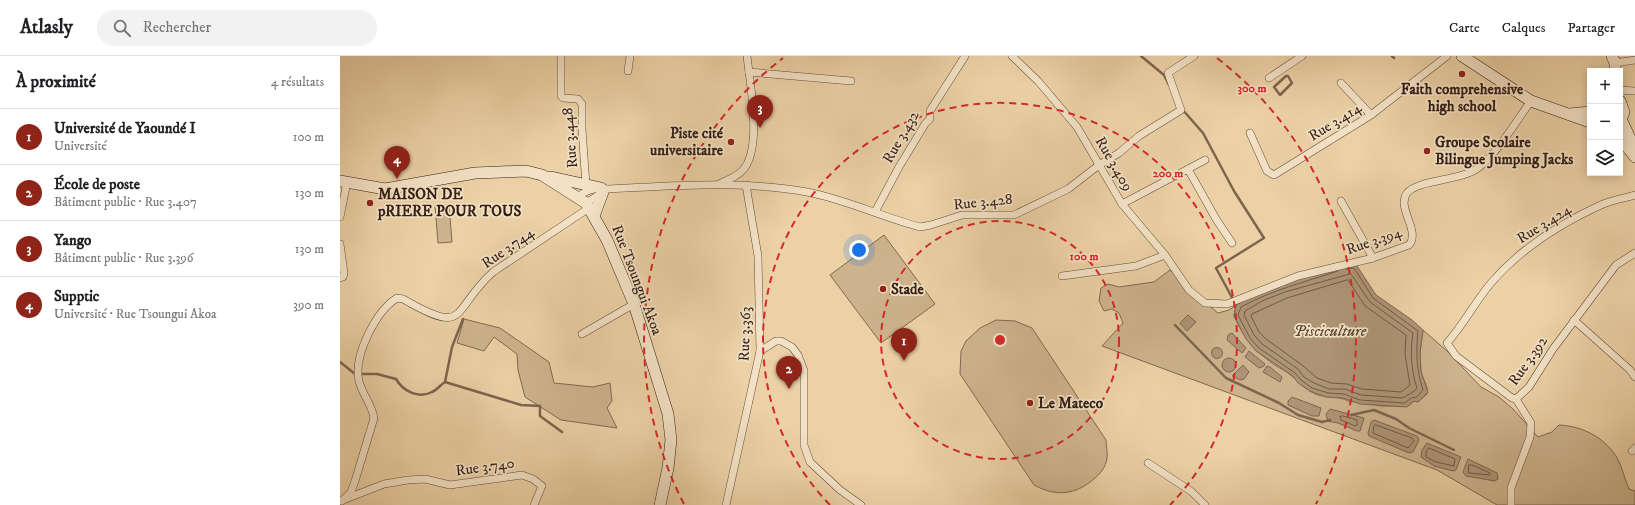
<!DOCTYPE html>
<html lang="fr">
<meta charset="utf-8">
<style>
:root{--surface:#fff;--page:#f2f2f2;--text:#202124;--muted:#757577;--line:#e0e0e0;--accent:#8f2418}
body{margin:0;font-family:"IM FELL DW Pica",serif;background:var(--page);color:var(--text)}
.controls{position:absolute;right:12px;top:12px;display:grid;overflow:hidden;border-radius:0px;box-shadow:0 2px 10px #0003}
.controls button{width:36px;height:36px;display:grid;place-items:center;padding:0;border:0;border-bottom:1px solid var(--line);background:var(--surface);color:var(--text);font:20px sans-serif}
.you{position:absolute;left:519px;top:194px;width:14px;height:14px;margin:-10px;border:3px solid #fff;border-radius:50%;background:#1a73e8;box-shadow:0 0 0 6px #1a73e833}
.badge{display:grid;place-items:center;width:26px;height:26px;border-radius:50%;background:var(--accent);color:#fff;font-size:13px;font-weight:700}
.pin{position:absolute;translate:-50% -33px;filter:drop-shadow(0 1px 2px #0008)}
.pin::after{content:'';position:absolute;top:21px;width:14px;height:12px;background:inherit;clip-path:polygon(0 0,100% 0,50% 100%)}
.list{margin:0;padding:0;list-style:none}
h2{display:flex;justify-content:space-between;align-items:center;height:52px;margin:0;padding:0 16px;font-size:17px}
h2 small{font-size:13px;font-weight:400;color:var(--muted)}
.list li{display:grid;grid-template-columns:26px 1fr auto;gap:12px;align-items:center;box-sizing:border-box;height:56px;padding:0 16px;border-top:1px solid var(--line)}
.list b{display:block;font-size:15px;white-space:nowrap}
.list p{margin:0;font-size:13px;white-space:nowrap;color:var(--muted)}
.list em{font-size:13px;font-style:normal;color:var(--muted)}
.icon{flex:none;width:22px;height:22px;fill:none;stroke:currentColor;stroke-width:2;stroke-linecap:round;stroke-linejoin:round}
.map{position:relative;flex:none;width:1295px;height:449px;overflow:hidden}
header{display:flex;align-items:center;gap:24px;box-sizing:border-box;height:56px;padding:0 20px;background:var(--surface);border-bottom:1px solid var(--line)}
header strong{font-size:19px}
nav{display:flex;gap:22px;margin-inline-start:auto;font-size:14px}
.search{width:280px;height:36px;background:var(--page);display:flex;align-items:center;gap:10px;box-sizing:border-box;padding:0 14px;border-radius:22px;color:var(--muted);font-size:15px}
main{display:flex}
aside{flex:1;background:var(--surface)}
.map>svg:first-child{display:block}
.green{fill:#cdb38d;stroke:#806951}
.water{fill:#ad9475;stroke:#7d654f}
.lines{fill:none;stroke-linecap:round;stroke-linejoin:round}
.shore{stroke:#705a45;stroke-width:1}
.stream{stroke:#7d654f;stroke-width:2.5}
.street-casing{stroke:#624c39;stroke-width:8}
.secondary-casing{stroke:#341f15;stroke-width:12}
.street{stroke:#f3e1c5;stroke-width:7}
.secondary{stroke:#f3e1c5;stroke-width:11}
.ring{fill:none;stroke:#d62828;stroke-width:2;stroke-dasharray:7 5}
.poi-dot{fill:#8f2418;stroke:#f3e1c5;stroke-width:1.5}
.labels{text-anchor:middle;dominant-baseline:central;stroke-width:3.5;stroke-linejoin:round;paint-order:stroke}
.poi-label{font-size:15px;font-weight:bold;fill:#341f15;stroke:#f3e1c5;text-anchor:start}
.street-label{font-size:15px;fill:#341f15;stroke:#f3e1c5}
.water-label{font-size:16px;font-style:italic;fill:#5e4837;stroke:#f3e1c5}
.centre{fill:#d62828;stroke:#f3e1c5;stroke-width:2}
.ring-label{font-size:12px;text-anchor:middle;font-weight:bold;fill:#d62828;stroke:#f3e1c5;stroke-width:3.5;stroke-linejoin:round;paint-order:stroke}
</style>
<header>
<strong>Atlasly</strong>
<div class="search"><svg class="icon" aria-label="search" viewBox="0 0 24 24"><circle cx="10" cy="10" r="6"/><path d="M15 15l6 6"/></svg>Rechercher</div>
<nav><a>Carte</a><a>Calques</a><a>Partager</a></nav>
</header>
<main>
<aside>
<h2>À proximité<small>4 résultats</small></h2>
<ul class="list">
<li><span class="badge">1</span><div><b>Université de Yaoundé I</b><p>Université</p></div><em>100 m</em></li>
<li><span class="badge">2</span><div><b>École de poste</b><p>Bâtiment public · Rue 3.407</p></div><em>130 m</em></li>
<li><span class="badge">3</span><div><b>Yango</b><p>Bâtiment public · Rue 3.396</p></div><em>130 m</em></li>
<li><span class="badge">4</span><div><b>Supptic</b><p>Université · Rue Tsoungui Akoa</p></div><em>390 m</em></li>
</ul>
</aside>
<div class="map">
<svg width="1295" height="449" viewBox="0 0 1295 449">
<rect width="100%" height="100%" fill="#ecd1a6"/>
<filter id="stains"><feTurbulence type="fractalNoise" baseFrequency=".005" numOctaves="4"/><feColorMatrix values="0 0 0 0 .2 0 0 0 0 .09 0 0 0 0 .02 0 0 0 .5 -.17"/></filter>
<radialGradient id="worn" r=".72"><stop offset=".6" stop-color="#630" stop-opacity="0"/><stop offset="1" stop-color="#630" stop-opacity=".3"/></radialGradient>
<!-- green -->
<g class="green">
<polygon points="109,149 112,186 98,187 95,150"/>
<polygon points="544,179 595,248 541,287 490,219"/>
<path d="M830,214c17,14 31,30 48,43l11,-3 7,-5 -2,11c9,20 19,34 38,47 6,5 15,8 21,14 7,6 13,13 22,17 10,4 25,2 33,7l34,5h26l6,-5 4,1 9,-8v-6l-6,-16 -1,-20 3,-22 24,21 34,36 18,10 14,12 25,28 14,-5 7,-7c21,1 41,10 54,27 8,9 11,26 16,37l6,2v14h-138l-60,-35 -335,-124 21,-23 -4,-10 -7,-4 -8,2 -5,-10 2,-13 7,-4 11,3 35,-5z"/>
<polygon points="124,263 160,272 209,306 214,327 253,331 270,327 272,345 267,352 277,372 221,364 185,341 178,314 177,298 154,281 144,295 117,287"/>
<path d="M656,264l19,1 17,7 74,112c0,6 2,13 1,18 -1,9 -7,16 -13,21 -19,16 -38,18 -60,6l-74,-111 1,-23 5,-10 14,-13z"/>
</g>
<!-- water -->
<g class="water">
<path d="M1015,207l21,32 36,25 11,10 -3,22 1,20 7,20 -10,10 -4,-1 -7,6 -47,-3 -17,-6 -17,-1 -16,-6 -12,-8 -5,-7 -37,-25 -10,-12 -12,-23 2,-11c38,-21 78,-30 119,-42z"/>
<polygon points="848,259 856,266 847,275 840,267"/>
<polygon points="892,277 906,292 902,297 887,284 888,279"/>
<circle cx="877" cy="297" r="5.5"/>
<polygon points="909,295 925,308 924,310 919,312 905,301"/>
<circle cx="889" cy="309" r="7"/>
<polygon points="903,309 909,316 904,323 900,324 892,320"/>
<polygon points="927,310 930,311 942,321 940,326 923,316"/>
<polygon points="952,341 981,352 979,360 972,360 948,349 948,345"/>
<polygon points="990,353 1024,362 1020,375 1017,375 998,367 988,365 986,358"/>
<polygon points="1034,364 1077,380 1079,384 1073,396 1069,397 1029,380 1028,377 1031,366"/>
<polygon points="1087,387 1121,401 1116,414 1113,415 1094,410 1081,401 1082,394"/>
<polygon points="1128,403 1157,417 1158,423 1155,425 1126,420 1123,416"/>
</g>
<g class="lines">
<!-- shore -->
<g class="shore">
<path d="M998,215c-33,11 -66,19 -97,36l-3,8 12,23 9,10 36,25 6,7 11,8 16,5 16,1 16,6 45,3 6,-5 6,-1 6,-7c-7,-22 -7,-37 -5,-59l-45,-33 -19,-30 -8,1"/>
<path d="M1011,218l19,28 43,31c-3,18 -2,37 4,55 -3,5 -9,6 -14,10l-42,-3 -16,-6h-16l-15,-6 -10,-6 -6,-8 -36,-25 -8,-9 -10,-20 1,-4 17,-10 23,-9z"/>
<polygon points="1008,224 1025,250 1066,279 1065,298 1070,329 1061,336 1022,333 1007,328 991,327 977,322 962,309 926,283 919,276 911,260 912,258 947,242"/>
<polygon points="1003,360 1017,364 1017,369 1015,370 1001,364 1000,361"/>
<polygon points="1036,369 1072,382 1074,385 1068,392 1033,377 1034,370"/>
<polygon points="1089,392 1115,403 1114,410 1096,406 1086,401 1086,396"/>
<polygon points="1129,409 1132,409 1150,417 1150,419 1129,417"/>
</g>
<!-- stream -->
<g class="stream">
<polyline points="801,0 824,19 829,29"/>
<polyline points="1052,0 1054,2"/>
<polygon points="946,20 948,20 952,27 940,39 934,31"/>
<polyline points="842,53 863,77 894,135 924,182 876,212 896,249"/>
<polyline points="835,269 886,322 939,347 958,359 982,366 990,364"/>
<path d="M0,306l15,12h22l19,5c7,12 22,20 36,13 5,-2 8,-7 13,-10"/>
<polyline points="105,326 181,349 200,350 200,360 222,376"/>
<polyline points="105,326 112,291 123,263"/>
<polyline points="1011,359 1034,354 1056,363 1069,372 1114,394"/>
</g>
<!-- street casing -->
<g class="street-casing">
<g id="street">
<polyline points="221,0 221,40 223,42 238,43 242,48 242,73 246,129"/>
<path d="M672,0l26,25 39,46 45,77 43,51 24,35 16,13 22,1 71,-28 75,-18 36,-13c12,-14 -13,-37 -2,-52 12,-14 54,-12 71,-25 19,-14 39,-48 53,-67"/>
<polyline points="1275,7 1295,4"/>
<polyline points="288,15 290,0"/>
<polyline points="409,16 511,25"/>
<polyline points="929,22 962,0"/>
<polyline points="1001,27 1031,59"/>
<polyline points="1280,34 1295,35"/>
<polyline points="910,77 927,115 934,119 1031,59 1107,0"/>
<polyline points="848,113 876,163 892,187"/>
<path d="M381,127c7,-3 16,-7 21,-12 21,-21 8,-87 5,-115"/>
<path d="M237,141c10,-7 18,-10 31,-8 66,-3 133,-9 199,3 38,7 75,25 113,35l11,-2 31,-10h52l54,-26 31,-24 20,-12 20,-17 42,-26 -13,-37 26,-17"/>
<polyline points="1001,145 1033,202"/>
<polyline points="246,147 262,137"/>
<polyline points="782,148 865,104"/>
<polyline points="535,156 559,111 585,68 590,63 590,55 625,0"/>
<polyline points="0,161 7,126"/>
<polyline points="0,188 4,217 3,221 0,222"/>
<polyline points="722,220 796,210 825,199"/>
<polyline points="1234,264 1290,314 1295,321"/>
<polyline points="242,278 294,248"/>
<polyline points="420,295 436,285 441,285 452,291 458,299 464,315 464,389 470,406 500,434 521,449"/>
<path d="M1176,343l-4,-1 -56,-42 -9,-13c17,-19 28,-41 44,-60 30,-35 70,-60 112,-79 10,-4 22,-6 32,-9"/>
<polyline points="1292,395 1295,392"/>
<polyline points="808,407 852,436 865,449"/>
<polyline points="3,444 44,428 68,424 85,423 110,429 182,419 193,423 202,430 194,449"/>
<path d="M2,445l9,-9 4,-11 19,-63c-2,-13 -12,-24 -15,-37 -6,-25 17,-70 38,-83l6,1c66,38 47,12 90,-27l96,-64"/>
<polyline points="386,449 420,295 418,200 406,129"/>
<polyline points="1171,449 1171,432 1190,381 1191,367 1176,343 1189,331 1213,293 1276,209 1295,197"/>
</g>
</g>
<!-- secondary casing -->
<g class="secondary-casing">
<g id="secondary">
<polyline points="1122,0 1191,45 1250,66"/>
<polyline points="1272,0 1275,7 1275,15"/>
<polyline points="1280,45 1284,56 1280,67"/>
<polyline points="1230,58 1250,56"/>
<polyline points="1281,63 1295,93"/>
<polyline points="1280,82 1295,101"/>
<polyline points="211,121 261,132"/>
<polyline points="0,125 45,133 135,117 186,115 202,119 246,147 267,184 294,248 328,358 331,384 328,412 320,449"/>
<polyline points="254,160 263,136"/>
</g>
</g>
<!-- street -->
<use href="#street" class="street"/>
<!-- secondary -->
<use href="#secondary" class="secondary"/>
</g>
<!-- distance rings -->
<g class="ring">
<circle cx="660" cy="284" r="119"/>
<path d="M490 449A237 237 0 1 1 830 449"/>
<path d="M344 448A356 356 0 0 1 443 2M877 2A356 356 0 0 1 976 448"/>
</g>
<!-- markers -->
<g class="poi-dot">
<circle cx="1122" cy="18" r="4"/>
<circle cx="391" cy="86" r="4"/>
<circle cx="1087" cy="95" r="4"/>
<circle cx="30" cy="147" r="4"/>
<circle cx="543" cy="233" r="4"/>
<circle cx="690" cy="347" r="4"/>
</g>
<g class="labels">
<!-- poi labels -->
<g class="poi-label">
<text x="1122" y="33" text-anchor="middle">Faith comprehensive<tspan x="1122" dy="17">high school</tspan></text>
<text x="383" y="77" text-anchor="end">Piste cité<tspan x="383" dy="17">universitaire</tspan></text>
<text x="1095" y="86">Groupe Scolaire<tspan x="1095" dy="17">Bilingue Jumping Jacks</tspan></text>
<text x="38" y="138">MAISON DE<tspan x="38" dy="17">pRIERE POUR TOUS</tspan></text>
<text x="551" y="233">Stade</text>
<text x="698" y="347">Le Mateco</text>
</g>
<!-- street labels -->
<g class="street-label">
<text transform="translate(995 66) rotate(-32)">Rue 3.414</text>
<text transform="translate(561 81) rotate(-60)">Rue 3.432</text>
<text transform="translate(230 82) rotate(-95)">Rue 3.448</text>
<text transform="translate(774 108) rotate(60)">Rue 3.409</text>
<text transform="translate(643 146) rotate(-6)">Rue 3.428</text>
<text transform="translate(1204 168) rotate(-32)">Rue 3.424</text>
<text transform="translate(1034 185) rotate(-19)">Rue 3.394</text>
<text transform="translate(168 192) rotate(-35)">Rue 3.744</text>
<text transform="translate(297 224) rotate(69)">Rue Tsoungui Akoa</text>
<text transform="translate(405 278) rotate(-88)">Rue 3.363</text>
<text transform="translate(1188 305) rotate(-55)">Rue 3.392</text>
<text transform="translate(145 411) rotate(-8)">Rue 3.740</text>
</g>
<!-- water labels -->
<g class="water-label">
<text x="990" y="275">Pisciculture</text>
</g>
</g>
<circle cx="660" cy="284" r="6" class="centre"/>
<g class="ring-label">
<text x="912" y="36">300 m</text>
<text x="828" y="121">200 m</text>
<text x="744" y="204">100 m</text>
</g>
<rect width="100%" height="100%" filter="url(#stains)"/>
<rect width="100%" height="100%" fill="url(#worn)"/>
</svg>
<div class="controls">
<button>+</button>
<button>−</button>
<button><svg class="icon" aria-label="layers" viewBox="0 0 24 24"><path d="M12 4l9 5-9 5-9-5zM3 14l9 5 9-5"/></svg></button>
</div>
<div class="you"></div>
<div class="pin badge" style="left:564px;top:305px">1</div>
<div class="pin badge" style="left:449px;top:333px">2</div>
<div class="pin badge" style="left:420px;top:72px">3</div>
<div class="pin badge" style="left:57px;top:123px">4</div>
</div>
</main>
